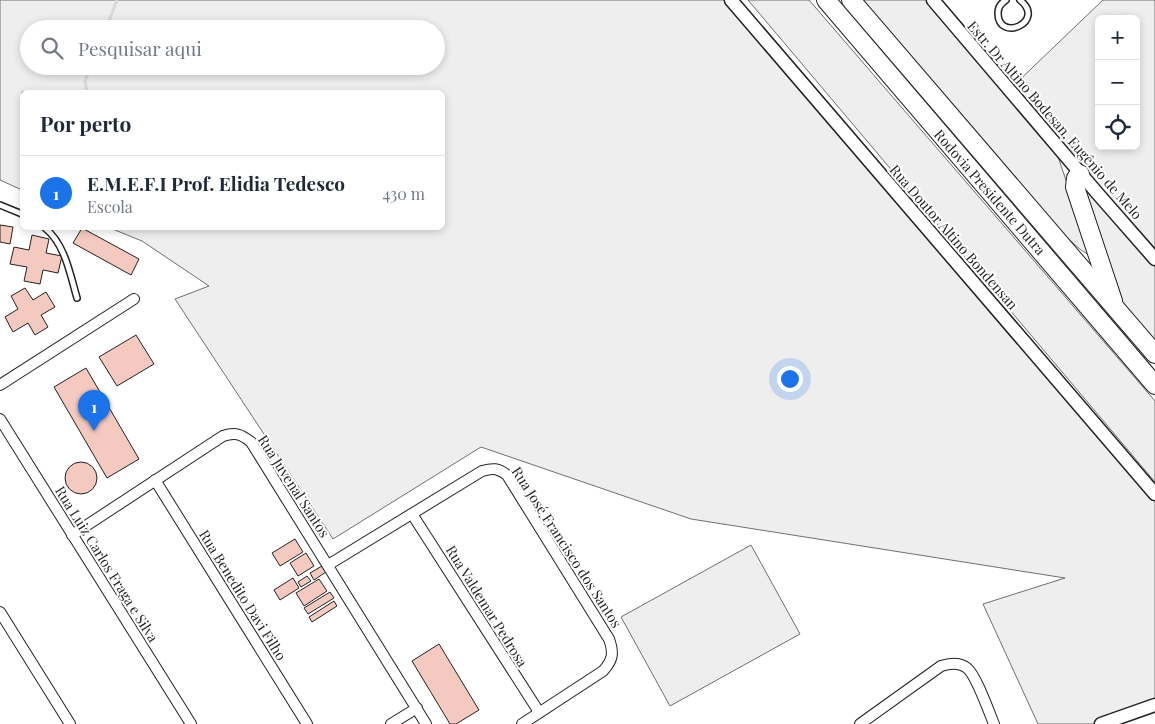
<!DOCTYPE html>
<html lang="pt">
<meta charset="utf-8">
<style>
:root{--surface:#fff;--page:#f2f2f3;--text:#1f2937;--muted:#747a83;--line:#e0e1e3;--accent:#1a73e8}
body{margin:0;font-family:"Playfair Display",serif;background:var(--page);color:var(--text)}
.controls{position:absolute;right:15px;top:15px;display:grid;overflow:hidden;border-radius:8px;box-shadow:0 2px 8px #0003}
.controls button{width:45px;height:45px;display:grid;place-items:center;padding:0;border:0;border-bottom:1px solid var(--line);background:var(--surface);color:var(--text);font:25px sans-serif}
.you{position:absolute;left:789px;top:378px;width:18px;height:18px;margin:-12px;border:4px solid #fff;border-radius:50%;background:#1a73e8;box-shadow:0 0 0 8px #1a73e833}
.badge{display:grid;place-items:center;width:32px;height:32px;border-radius:50%;background:var(--accent);color:#fff;font-size:16px;font-weight:700}
.pin{position:absolute;translate:-50% -41px;filter:drop-shadow(0 1px 2px #0008)}
.pin::after{content:'';position:absolute;top:26px;width:18px;height:15px;background:inherit;clip-path:polygon(0 0,100% 0,50% 100%)}
.list{margin:0;padding:0;list-style:none}
h2{display:flex;justify-content:space-between;align-items:center;height:65px;margin:0;padding:0 20px;font-size:21px}
h2 small{font-size:16px;font-weight:400;color:var(--muted)}
.list li{display:grid;grid-template-columns:32px 1fr auto;gap:15px;align-items:center;box-sizing:border-box;height:75px;padding:0 20px;border-top:1px solid var(--line)}
.list b{display:block;font-size:19px;white-space:nowrap}
.list p{margin:0;font-size:16px;white-space:nowrap;color:var(--muted)}
.list em{font-size:16px;font-style:normal;color:var(--muted)}
.icon{flex:none;width:28px;height:28px;fill:none;stroke:currentColor;stroke-width:2;stroke-linecap:round;stroke-linejoin:round}
.map{position:relative;flex:none;width:1155px;height:724px;overflow:hidden}
.search{position:absolute;background:var(--surface);box-shadow:0 2px 8px #0003;left:20px;top:20px;width:425px;height:55px;display:flex;align-items:center;gap:12px;box-sizing:border-box;padding:0 18px;border-radius:28px;color:var(--muted);font-size:19px}
.panel{position:absolute;background:var(--surface);box-shadow:0 2px 8px #0003;left:20px;top:90px;width:425px;height:140px;border-radius:8px}
.map>svg:first-child{display:block}
.green{fill:#eee;stroke:#6f6f6f;fill-rule:evenodd}
.lines{fill:none;stroke-linecap:round;stroke-linejoin:round}
.stream{stroke:#d9d9d9;stroke-width:3}
.building{fill:#f3c9c0;stroke:#222}
.service-casing{stroke:#222;stroke-width:8}
.minor-casing{stroke:#222;stroke-width:12}
.tertiary-casing{stroke:#222;stroke-width:15}
.motorway-casing{stroke:#222;stroke-width:20}
.service{stroke:#fff;stroke-width:5}
.minor{stroke:#fff;stroke-width:10}
.tertiary{stroke:#fff;stroke-width:12}
.motorway{stroke:#fff;stroke-width:18}
.labels{text-anchor:middle;dominant-baseline:central;stroke-width:4;stroke-linejoin:round;paint-order:stroke}
.street-label{font-size:14px;fill:#222;stroke:#fff}
</style>
<div class="map">
<svg width="1155" height="724" viewBox="0 0 1155 724">
<rect width="100%" height="100%" fill="#fff"/>
<!-- green -->
<g class="green">
<path d="M0,0h732l423,494v211l-54,19h-63l-55,-120 82,-26 -374,-59 -210,-72 -148,92 -158,-240 34,-13 -67,-45 -32,-13h332v-136h-420v98l-22,-10zM29,29h407v37h-407z"/>
<polygon points="748,0 809,0 1155,401 1155,482"/>
<path d="M851,0h82l76,90 94,-90h52v257l-102,-115 39,115 -11,-7 -65,-57zM1099,19h37v127h-37z"/>
<polygon points="1076,178 1155,259 1155,354 1116,309"/>
<polygon points="751,545 800,634 670,706 621,617"/>
</g>
<g class="lines">
<!-- stream -->
<g class="stream">
<polyline points="106,29 117,0"/>
<polyline points="87,92 85,81 91,66"/>
</g>
</g>
<!-- building -->
<g class="building">
<polygon points="0,225 13,227 10,244 0,242"/>
<polygon points="82,228 139,259 131,275 73,243"/>
<polygon points="32,235 49,239 46,253 62,256 58,273 43,270 40,284 24,281 27,267 10,264 14,247 29,250"/>
<polygon points="25,288 33,300 46,292 55,307 41,315 48,327 35,335 28,323 13,332 5,317 18,309 11,296"/>
<polygon points="136,335 154,364 117,386 99,357"/>
<polygon points="86,368 139,459 107,478 54,387"/>
<circle cx="81" cy="478" r="16"/>
<polygon points="295,539 303,552 280,566 272,553"/>
<polygon points="306,553 314,566 298,576 290,563"/>
<polygon points="322,566 326,572 314,580 310,573"/>
<polygon points="307,576 311,581 301,587 298,582"/>
<polygon points="293,578 299,588 280,600 274,590"/>
<polygon points="319,579 327,591 304,606 296,593"/>
<polygon points="330,592 334,598 308,614 304,608"/>
<polygon points="334,601 337,606 312,622 309,617"/>
<polygon points="439,644 479,710 456,724 450,724 412,661"/>
</g>
<g class="lines">
<!-- service casing -->
<g class="service-casing">
<g id="service">
<path d="M1006,0c-5,3 -8,7 -8,13 0,30 49,9 22,-13"/>
<polyline points="0,205 22,214"/>
<path d="M45,228c20,16 25,46 32,70"/>
</g>
</g>
<!-- minor casing -->
<g class="minor-casing">
<g id="minor">
<polyline points="0,385 134,299"/>
<polyline points="0,419 191,724"/>
<polyline points="155,480 307,724"/>
<polyline points="412,514 539,712"/>
<path d="M72,535l151,-99c12,-4 18,-2 28,6l175,282"/>
<path d="M328,565l154,-94c11,-3 16,-3 25,4l102,164c5,14 4,21 -6,32l-81,53"/>
<polyline points="0,612 70,724"/>
<polyline points="391,724 417,708"/>
<path d="M860,724l81,-58c9,-3 18,-4 26,2 9,7 22,44 27,56"/>
</g>
</g>
<!-- tertiary casing -->
<g class="tertiary-casing">
<g id="tertiary">
<polyline points="731,0 1155,494"/>
<polyline points="933,0 1098,194 1155,259"/>
<polyline points="1101,724 1155,705"/>
</g>
</g>
<!-- motorway casing -->
<g class="motorway-casing">
<g id="motorway">
<polyline points="826,0 1155,385"/>
<polyline points="851,0 1155,354"/>
<polyline points="1080,174 1076,178 1075,187 1113,301"/>
</g>
</g>
<!-- service -->
<use href="#service" class="service"/>
<!-- minor -->
<use href="#minor" class="minor"/>
<!-- tertiary -->
<use href="#tertiary" class="tertiary"/>
<!-- motorway -->
<use href="#motorway" class="motorway"/>
</g>
<g class="labels">
<!-- street labels -->
<g class="street-label">
<text transform="translate(1055 120) rotate(49)">Estr. Dr Altino Bodesan, Eugênio de Melo</text>
<text transform="translate(990 192) rotate(49)">Rodovia Presidente Dutra</text>
<text transform="translate(954 237) rotate(49)">Rua Doutor Altino Bondensan</text>
<text transform="translate(294 486) rotate(57)">Rua Juvenal Santos</text>
<text transform="translate(567 547) rotate(57)">Rua José Francisco dos Santos</text>
<text transform="translate(107 564) rotate(58)">Rua Luiz Carlos Fraga e Silva</text>
<text transform="translate(243 595) rotate(58)">Rua Benedito Davi Filho</text>
<text transform="translate(487 606) rotate(58)">Rua Valdemar Pedrosa</text>
</g>
</g>
</svg>
<div class="controls">
<button>+</button>
<button>−</button>
<button><svg class="icon" aria-label="locate" viewBox="0 0 24 24"><circle cx="12" cy="12" r="6"/><path d="M12 2v4M12 18v4M2 12h4M18 12h4"/></svg></button>
</div>
<div class="you"></div>
<div class="pin badge" style="left:94px;top:431px">1</div>
<div class="search"><svg class="icon" aria-label="search" viewBox="0 0 24 24"><circle cx="10" cy="10" r="6"/><path d="M15 15l6 6"/></svg>Pesquisar aqui</div>
<section class="panel">
<h2>Por perto<small></small></h2>
<ul class="list">
<li><span class="badge">1</span><div><b>E.M.E.F.I Prof. Elidia Tedesco</b><p>Escola</p></div><em>430 m</em></li>
</ul>
</section>
</div>
